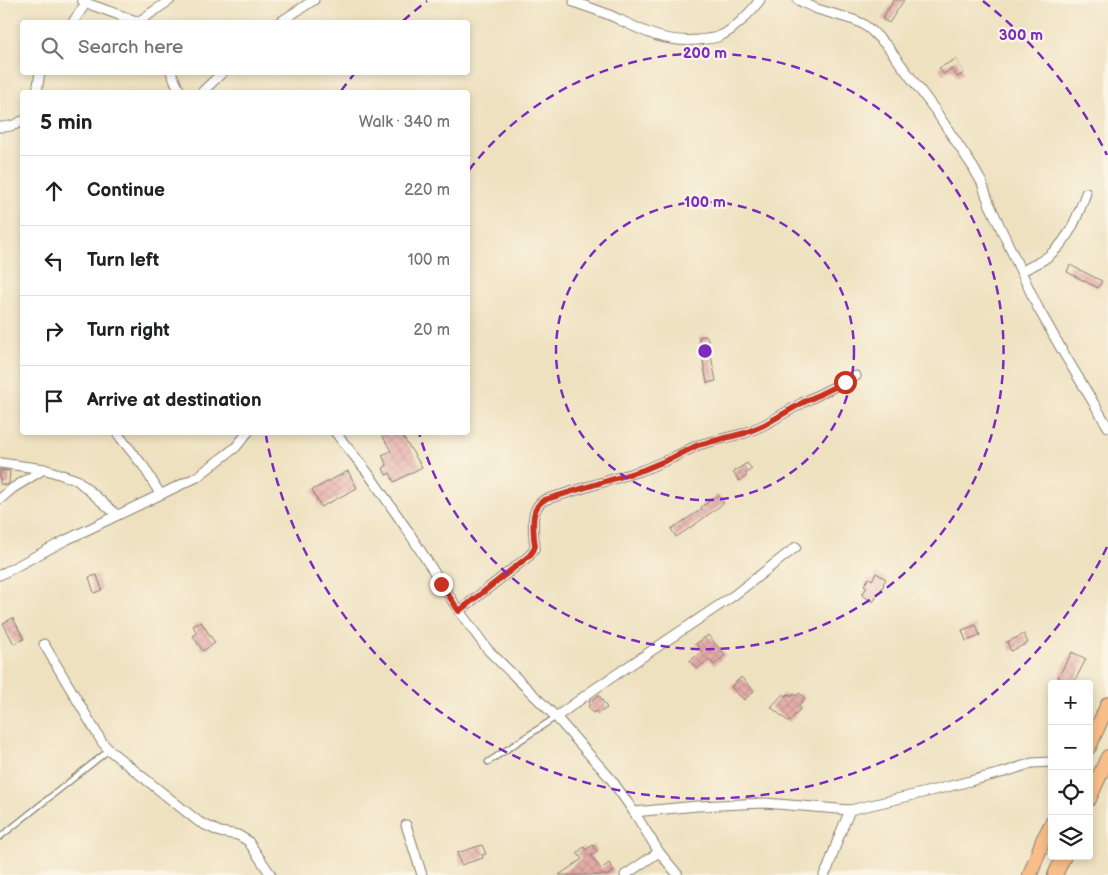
<!DOCTYPE html>
<meta charset="utf-8">
<style>
:root{--surface:#fff;--page:#f6f6f6;--text:#202124;--muted:#757577;--line:#e0e0e0}
body{margin:0;font-family:"Balsamiq Sans",sans-serif;background:var(--page);color:var(--text)}
.controls{position:absolute;right:15px;bottom:15px;display:grid;overflow:hidden;border-radius:5px;box-shadow:0 2px 8px #0003}
.controls button{width:45px;height:45px;display:grid;place-items:center;padding:0;border:0;border-bottom:1px solid var(--line);background:var(--surface);color:var(--text);font:25px sans-serif}
.stop{position:absolute;width:15px;height:15px;margin:-11px;border:4px solid #c8321e;border-radius:50%;background:#fff}
.stop.end{background:#c8321e;border-color:#fff;box-shadow:0 1px 5px #0008}
.list{margin:0;padding:0;list-style:none}
h2{display:flex;justify-content:space-between;align-items:center;height:65px;margin:0;padding:0 20px;font-size:21px}
h2 small{font-size:16px;font-weight:400;color:var(--muted)}
.list li{display:grid;grid-template-columns:32px 1fr auto;gap:15px;align-items:center;box-sizing:border-box;height:70px;padding:0 20px;border-top:1px solid var(--line)}
.list b{display:block;font-size:19px;white-space:nowrap}
.list em{font-size:16px;font-style:normal;color:var(--muted)}
.icon{flex:none;width:28px;height:28px;fill:none;stroke:currentColor;stroke-width:2;stroke-linecap:round;stroke-linejoin:round}
.map{position:relative;flex:none;width:1108px;height:875px;overflow:hidden}
.search{position:absolute;background:var(--surface);box-shadow:0 2px 8px #0003;left:20px;top:20px;width:450px;height:55px;display:flex;align-items:center;gap:12px;box-sizing:border-box;padding:0 18px;border-radius:5px;color:var(--muted);font-size:19px}
.panel{position:absolute;background:var(--surface);box-shadow:0 2px 8px #0003;left:20px;top:90px;width:450px;height:345px;border-radius:5px}
.map>svg:first-child{display:block}
.building{fill:url(#building-cross-hatch)}
.lines{fill:none;stroke-linecap:round;stroke-linejoin:round}
.service-casing{stroke:#857e6e;stroke-width:7}
.minor-casing{stroke:#857e6e;stroke-width:11}
.trunk-casing{stroke:#857e6e;stroke-width:16}
.service{stroke:#fff;stroke-width:4.5}
.minor{stroke:#fff;stroke-width:9}
.trunk{stroke:#f8bd88;stroke-width:14}
.route{stroke:#c8321e;stroke-width:6}
.ring{fill:none;stroke:#7b2cbf;stroke-width:2.5;stroke-dasharray:9 6}
.centre{fill:#7b2cbf;stroke:#fcf5e5;stroke-width:2.5}
.ring-label{font-size:15px;text-anchor:middle;font-weight:bold;fill:#7b2cbf;stroke:#fcf5e5;stroke-width:4.5;stroke-linejoin:round;paint-order:stroke}
</style>
<div class="map">
<svg width="1108" height="875" viewBox="0 0 1108 875">
<defs>
<pattern id="building-cross-hatch" width="8" height="8" patternUnits="userSpaceOnUse" patternTransform="scale(1.25)"><rect width="8" height="8" fill="#e4aba8"/><path d="M0 0l8 8M0 8l8-8" fill="none" stroke="#c39390"/></pattern>
</defs>
<rect width="100%" height="100%" fill="#fcf5e5"/>
<filter id="ink" filterUnits="userSpaceOnUse"><feTurbulence type="fractalNoise" baseFrequency=".02" numOctaves="2"/><feDisplacementMap in="SourceGraphic" scale="10" xChannelSelector="R" yChannelSelector="G"/><feConvolveMatrix kernelMatrix="1 2 1 2 8 2 1 2 1" color-interpolation-filters="sRGB"/></filter>
<filter id="wash" filterUnits="userSpaceOnUse"><feTurbulence type="fractalNoise" baseFrequency=".0096" numOctaves="4" result="noise"/><feDisplacementMap in="SourceGraphic" scale="20" xChannelSelector="R" yChannelSelector="G"/><feGaussianBlur stdDeviation="1.12" result="paint"/><feColorMatrix in="noise" values="0 0 0 0 0 0 0 0 0 0 0 0 0 0 0 0 0 1.4 0 .05"/><feComposite in="paint" operator="in"/></filter>
<g filter="url(#wash)">
<rect width="100%" height="100%" fill="#eee1c0"/>
<g id="blocks">
<!-- building -->
<g class="building">
<polygon points="894,0 904,0 889,23 882,19"/>
<polygon points="956,59 964,73 957,77 952,69 943,74 939,68"/>
<polygon points="1070,265 1102,281 1098,288 1067,272"/>
<polygon points="707,336 716,381 707,383 699,337"/>
<polygon points="380,432 400,432 422,467 394,482 390,473 386,475 383,468 387,466 382,455 391,451"/>
<polygon points="747,463 752,469 745,474 747,476 739,481 733,472"/>
<polygon points="0,470 10,471 9,483 7,485 0,484"/>
<polygon points="348,471 357,488 321,507 312,490"/>
<polygon points="718,495 724,503 697,523 676,537 671,529 702,509 701,507"/>
<polygon points="876,573 886,579 883,584 884,585 873,602 862,595 867,587 864,585 869,578 872,580"/>
<polygon points="97,575 102,590 94,593 89,577"/>
<polygon points="13,618 24,639 14,644 3,623"/>
<polygon points="201,622 215,643 203,651 193,636 197,633 193,626"/>
<polygon points="976,625 980,636 966,641 962,630"/>
<polygon points="1024,634 1028,643 1011,651 1007,642"/>
<polygon points="708,635 725,655 714,665 709,659 697,669 690,661 702,651 696,644"/>
<polygon points="1072,652 1086,659 1073,684 1070,684 1058,677"/>
<polygon points="741,677 754,691 744,700 731,687"/>
<polygon points="799,693 805,698 798,706 801,708 789,722 771,707 783,694 786,696 788,694 792,696 794,694 797,696"/>
<polygon points="599,695 607,708 598,714 596,711 593,713 588,706 590,705 589,702"/>
<polygon points="482,845 486,854 482,855 483,858 461,865 457,853"/>
<polygon points="593,845 597,851 591,856 601,869 609,863 614,871 608,875 559,875 582,859 577,853 584,847 586,850"/>
</g>
</g>
</g>
<g filter="url(#ink)">
<use href="#blocks" fill-opacity="0" stroke="#857e6e" stroke-width="1"/>
<g class="lines">
<!-- service casing -->
<g class="service-casing">
<g id="service">
<polyline points="488,762 556,717"/>
<polyline points="0,837 109,750"/>
</g>
</g>
<!-- minor casing -->
<g class="minor-casing">
<g id="minor">
<polyline points="82,0 86,3 139,22"/>
<polyline points="798,0 817,9 854,20 863,24 872,31 888,47 935,110 973,167 982,183 989,203 1038,308 1063,352 1108,427"/>
<path d="M574,2c13,5 27,9 40,15 29,14 50,26 84,23 7,-1 15,-1 22,-4 14,-6 31,-24 40,-36"/>
<polyline points="73,22 86,3"/>
<polyline points="138,22 170,0"/>
<polyline points="280,22 314,0"/>
<polyline points="171,72 180,92"/>
<polyline points="37,92 40,72"/>
<polyline points="202,92 223,72"/>
<path d="M0,127c9,0 15,-1 22,-6"/>
<path d="M1022,271c10,-5 22,-10 30,-18 18,-15 26,-38 34,-60"/>
<polyline points="116,432 144,467 160,494"/>
<polyline points="335,432 368,473 406,528 459,611 488,650 556,717 611,779 634,812 659,852 678,875"/>
<polyline points="0,463 44,469"/>
<polyline points="0,499 13,488 44,469 77,480 100,500 117,515"/>
<polyline points="0,575 64,541 197,477 236,447 248,432"/>
<path d="M459,611l70,-55c2,-2 5,-6 6,-10 0,-3 -1,-6 -1,-8 -1,-14 -3,-30 10,-38l99,-30 29,-12 26,-13 47,-12 19,-8 38,-22 54,-27"/>
<polyline points="44,644 102,742 109,750 199,822 220,832 238,835 248,841 271,875"/>
<polyline points="556,717 596,688 733,596 796,547"/>
<polyline points="634,812 697,806 765,803 850,810 939,789 1005,772 1032,763 1052,762"/>
<polyline points="406,825 422,875"/>
<polyline points="625,875 659,852"/>
<polyline points="824,875 828,868 838,839 850,810"/>
</g>
</g>
<!-- trunk casing -->
<g class="trunk-casing">
<g id="trunk">
<polyline points="1089,747 1108,704"/>
<polyline points="1089,799 1108,757"/>
<polyline points="1030,875 1043,840 1052,823"/>
<polyline points="1055,875 1064,856"/>
</g>
</g>
<!-- service -->
<use href="#service" class="service"/>
<!-- minor -->
<use href="#minor" class="minor"/>
<!-- trunk -->
<use href="#trunk" class="trunk"/>
</g>
</g>
<g class="lines" filter="url(#ink)">
<!-- route -->
<path class="route" d="M441,584l18,27 70,-55c2,-2 5,-6 6,-10 0,-3 -1,-6 -1,-8 -1,-14 -3,-30 10,-38l99,-30 29,-12 26,-13 47,-12 19,-8 38,-22 43,-21"/>
</g>
<!-- distance rings -->
<g class="ring">
<circle cx="705" cy="351" r="149"/>
<path d="M469 170A298 298 0 1 1 419 433"/>
<path d="M1107 547A447 447 0 0 1 266 436M341 91A447 447 0 0 1 355 73M403 21A447 447 0 0 1 427 1M983 1A447 447 0 0 1 1107 155"/>
</g>
<circle cx="705" cy="351" r="8" class="centre"/>
<g class="ring-label">
<text x="1021" y="40">300 m</text>
<text x="705" y="58">200 m</text>
<text x="705" y="207">100 m</text>
</g>
</svg>
<div class="controls">
<button>+</button>
<button>−</button>
<button><svg class="icon" aria-label="locate" viewBox="0 0 24 24"><circle cx="12" cy="12" r="6"/><path d="M12 2v4M12 18v4M2 12h4M18 12h4"/></svg></button>
<button><svg class="icon" aria-label="layers" viewBox="0 0 24 24"><path d="M12 4l9 5-9 5-9-5zM3 14l9 5 9-5"/></svg></button>
</div>
<div class="stop" style="left:845px;top:382px"></div>
<div class="stop end" style="left:441px;top:584px"></div>
<div class="search"><svg class="icon" aria-label="search" viewBox="0 0 24 24"><circle cx="10" cy="10" r="6"/><path d="M15 15l6 6"/></svg>Search here</div>
<section class="panel">
<h2>5 min<small>Walk · 340 m</small></h2>
<ul class="list">
<li><svg class="icon" aria-label="ahead" viewBox="0 0 24 24"><path d="M12 20V5M6 11l6-6 6 6"/></svg><div><b>Continue</b></div><em>220 m</em></li>
<li><svg class="icon" aria-label="left" viewBox="0 0 24 24"><path d="M17 20v-9H6M10 6l-5 5 5 5"/></svg><div><b>Turn left</b></div><em>100 m</em></li>
<li><svg class="icon" aria-label="right" viewBox="0 0 24 24"><path d="M7 20v-9h11M14 6l5 5-5 5"/></svg><div><b>Turn right</b></div><em>20 m</em></li>
<li><svg class="icon" aria-label="arrive" viewBox="0 0 24 24"><path d="M6 21V4h12l-3 4 3 4H6"/></svg><div><b>Arrive at destination</b></div></li>
</ul>
</section>
</div>
